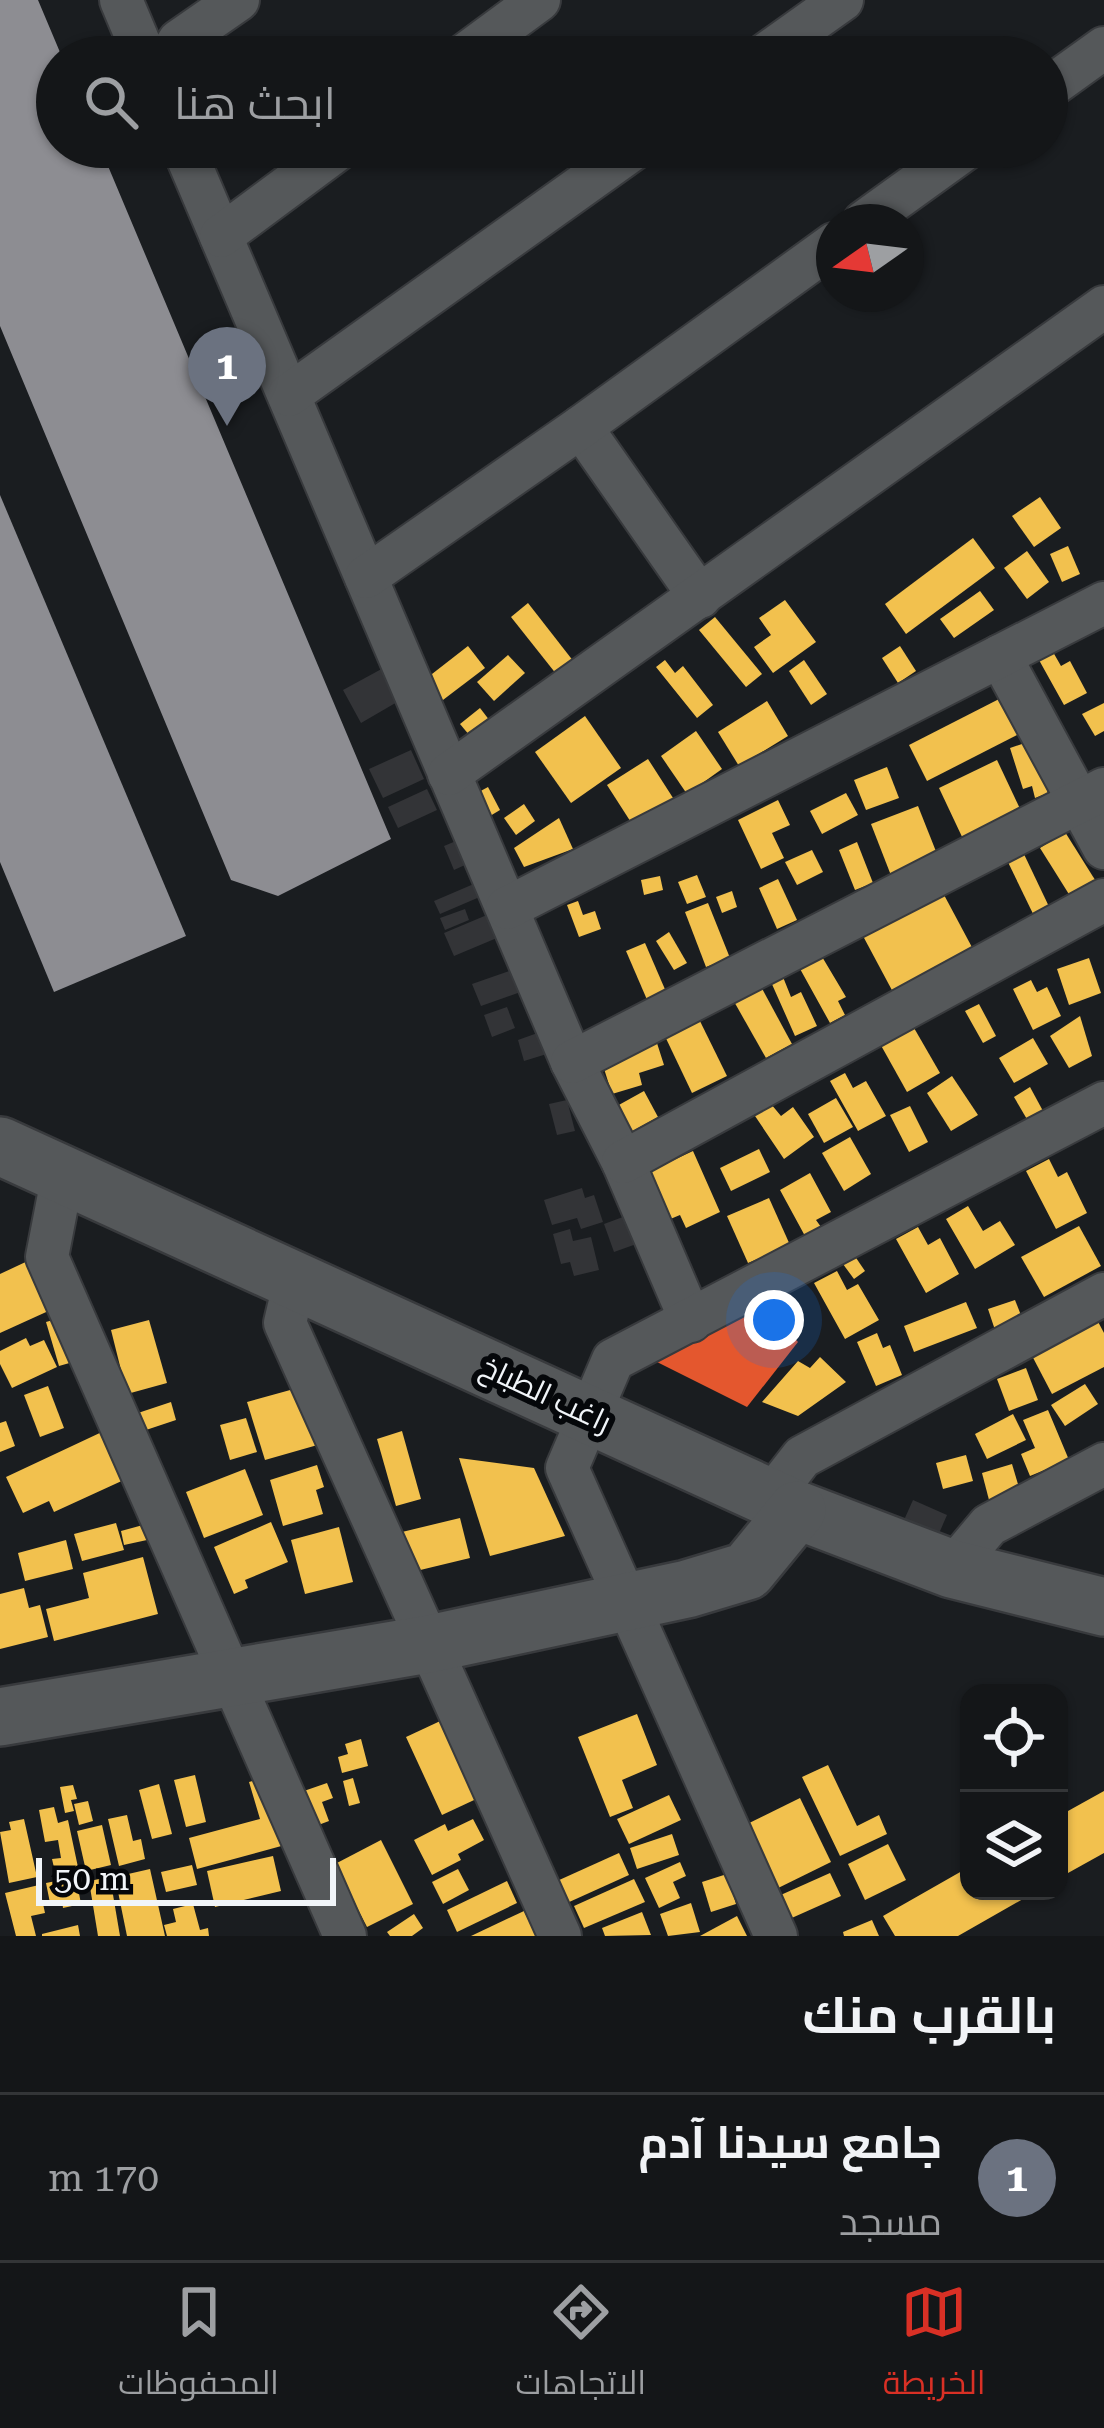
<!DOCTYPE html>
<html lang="ar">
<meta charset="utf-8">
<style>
:root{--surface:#141618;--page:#1d1f21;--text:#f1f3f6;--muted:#9d9fa2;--line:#333537;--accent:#d93025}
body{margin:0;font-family:"Roboto Serif",Cairo,serif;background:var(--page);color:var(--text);direction:rtl}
.controls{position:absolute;right:36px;bottom:36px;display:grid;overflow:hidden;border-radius:24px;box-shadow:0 3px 9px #0004}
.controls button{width:108px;height:108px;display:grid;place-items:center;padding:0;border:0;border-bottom:3px solid var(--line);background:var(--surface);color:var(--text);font:60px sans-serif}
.compass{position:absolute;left:816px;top:204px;width:108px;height:108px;border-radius:50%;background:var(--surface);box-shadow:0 3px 9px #0004;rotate:256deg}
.scale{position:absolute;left:36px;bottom:30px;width:300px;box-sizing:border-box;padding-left:12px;border:6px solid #f1f5f9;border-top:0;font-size:33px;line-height:42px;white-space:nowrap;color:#f1f5f9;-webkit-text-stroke:9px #05070a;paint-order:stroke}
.you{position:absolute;left:774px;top:1320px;width:42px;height:42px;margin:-30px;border:9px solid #fff;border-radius:50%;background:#1a73e8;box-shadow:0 0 0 18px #1a73e833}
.badge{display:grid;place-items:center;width:78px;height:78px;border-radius:50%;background:var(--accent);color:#fff;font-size:39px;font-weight:700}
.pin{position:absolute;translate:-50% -99px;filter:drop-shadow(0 3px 6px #0008)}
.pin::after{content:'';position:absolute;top:63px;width:42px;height:36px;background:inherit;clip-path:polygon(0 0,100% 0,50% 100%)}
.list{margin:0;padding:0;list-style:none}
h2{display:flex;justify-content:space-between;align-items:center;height:156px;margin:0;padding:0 48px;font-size:51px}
h2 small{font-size:39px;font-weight:400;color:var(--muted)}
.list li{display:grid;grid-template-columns:78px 1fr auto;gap:36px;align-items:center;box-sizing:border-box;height:168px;padding:0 48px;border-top:3px solid var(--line)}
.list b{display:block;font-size:45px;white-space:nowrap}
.list p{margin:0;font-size:39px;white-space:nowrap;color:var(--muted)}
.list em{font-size:39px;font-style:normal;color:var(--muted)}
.icon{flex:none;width:66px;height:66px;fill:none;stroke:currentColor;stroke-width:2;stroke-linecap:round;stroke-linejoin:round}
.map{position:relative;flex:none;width:1104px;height:1936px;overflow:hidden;direction:ltr}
.search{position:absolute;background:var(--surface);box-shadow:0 3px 9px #0004;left:36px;right:36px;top:36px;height:132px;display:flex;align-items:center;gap:30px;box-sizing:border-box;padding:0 42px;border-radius:66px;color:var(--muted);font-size:45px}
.sheet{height:324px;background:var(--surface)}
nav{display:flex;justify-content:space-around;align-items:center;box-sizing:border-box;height:168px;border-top:3px solid var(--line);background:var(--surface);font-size:33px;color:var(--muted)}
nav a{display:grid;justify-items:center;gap:6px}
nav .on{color:var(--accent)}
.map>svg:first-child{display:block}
.homes{fill:#f2c14e}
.shops{fill:#e4572e}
.industry{fill:#8d8d92}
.building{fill:#333437}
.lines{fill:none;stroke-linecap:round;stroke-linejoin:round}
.street-casing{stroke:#383a3d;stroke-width:46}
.secondary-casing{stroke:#383a3d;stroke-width:62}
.street{stroke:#55585a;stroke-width:42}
.secondary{stroke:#55585a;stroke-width:57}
.labels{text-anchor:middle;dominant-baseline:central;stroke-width:12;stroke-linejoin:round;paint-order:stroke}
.street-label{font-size:30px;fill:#f1f5f9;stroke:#05070a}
</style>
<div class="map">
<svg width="1104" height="1936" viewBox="0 0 1104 1936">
<rect width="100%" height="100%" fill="#1a1d20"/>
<!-- homes -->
<g class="homes">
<polygon points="1040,497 1061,528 1034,547 1012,516"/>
<polygon points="973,538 995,568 906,634 885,604"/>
<polygon points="1068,546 1080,574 1062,582 1050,554"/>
<polygon points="1027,551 1049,582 1027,599 1004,568"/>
<polygon points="980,591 994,610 954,638 940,619"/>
<polygon points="785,600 816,642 773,673 754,647 771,635 759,618"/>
<polygon points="528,603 574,662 557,675 511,617"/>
<polygon points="715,617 762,674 746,687 699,630"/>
<polygon points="468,646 485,668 439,703 423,681"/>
<polygon points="900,646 916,671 898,683 882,658"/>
<polygon points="1053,652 1061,666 1070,661 1087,693 1064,705 1039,660"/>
<polygon points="508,655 525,673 494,701 477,682"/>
<polygon points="665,660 675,673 683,666 713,705 697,718 656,667"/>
<polygon points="804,660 827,694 811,705 789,671"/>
<polygon points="1003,697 1021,733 927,781 909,745"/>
<polygon points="767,701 788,736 739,766 718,732"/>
<polygon points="1104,703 1104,731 1095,736 1082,714"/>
<polygon points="480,708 490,721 470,736 460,724"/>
<polygon points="585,716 621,768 571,803 535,752"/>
<polygon points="696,731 722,769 687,794 661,756"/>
<polygon points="1031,741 1048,793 1035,798 1032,786 1023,789 1010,748"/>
<polygon points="648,759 675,801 634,827 607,785"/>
<polygon points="997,760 1022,813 964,841 939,788"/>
<polygon points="887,767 899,798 866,810 854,780"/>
<polygon points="488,787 500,810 490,816 477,793"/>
<polygon points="846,793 858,815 822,834 810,811"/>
<polygon points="778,800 790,825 772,833 784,858 761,869 738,820"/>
<polygon points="524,804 535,821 516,835 504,818"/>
<polygon points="918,806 939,859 892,878 871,824"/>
<polygon points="559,818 573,849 524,867 514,848"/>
<polygon points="1065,832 1102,891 1077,907 1040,848"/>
<polygon points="857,842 873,883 855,890 839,850"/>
<polygon points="812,850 823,872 797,885 785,862"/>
<polygon points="1022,850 1053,915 1037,922 1006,858"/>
<polygon points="697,875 706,897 687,904 678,882"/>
<polygon points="660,876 663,890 644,895 641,880"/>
<polygon points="778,879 797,920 777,929 759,888"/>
<polygon points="732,891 737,907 722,913 716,897"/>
<polygon points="943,893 974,951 894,994 863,936"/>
<polygon points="578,901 583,915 595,911 601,929 579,937 567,905"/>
<polygon points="708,903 730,958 706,967 685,912"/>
<polygon points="669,932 687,963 674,970 656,941"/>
<polygon points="645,943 667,994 648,1002 626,951"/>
<polygon points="821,955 846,997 838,1001 845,1015 830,1023 799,967"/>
<polygon points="1089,958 1101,993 1069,1005 1057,969"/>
<polygon points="783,977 791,997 801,992 817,1026 795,1036 771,982"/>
<polygon points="1031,980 1037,992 1047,987 1061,1016 1033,1030 1013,989"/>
<polygon points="759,983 792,1044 766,1058 732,998"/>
<polygon points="979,1004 996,1036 983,1043 965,1011"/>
<polygon points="696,1013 727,1076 692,1093 662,1030"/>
<polygon points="1080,1016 1092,1056 1069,1068 1050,1036"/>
<polygon points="910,1021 940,1073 907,1092 878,1040"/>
<polygon points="1033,1038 1048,1064 1014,1083 999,1058"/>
<polygon points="656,1040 664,1065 639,1073 642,1085 612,1094 600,1056"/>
<polygon points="845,1073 853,1088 866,1081 886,1116 858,1131 830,1081"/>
<polygon points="952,1076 978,1115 951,1131 927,1093"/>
<polygon points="1030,1087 1043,1111 1028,1121 1014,1097"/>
<polygon points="644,1091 658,1117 631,1132 617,1106"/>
<polygon points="836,1098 853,1127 824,1143 808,1114"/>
<polygon points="771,1104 781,1116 793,1107 814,1137 784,1159 755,1116"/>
<polygon points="910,1106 928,1142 909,1152 890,1115"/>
<polygon points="850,1137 871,1174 844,1191 822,1153"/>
<polygon points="759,1149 770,1172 731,1191 720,1168"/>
<polygon points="693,1151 720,1212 686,1228 680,1215 668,1220 648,1172"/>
<polygon points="1049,1159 1058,1177 1067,1172 1087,1213 1056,1229 1026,1171"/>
<polygon points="810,1173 831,1212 816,1220 821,1227 805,1236 780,1190"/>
<polygon points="769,1198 790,1245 748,1263 727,1216"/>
<polygon points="968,1206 983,1231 1000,1221 1015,1245 975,1269 946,1219"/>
<polygon points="1079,1226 1101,1266 1044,1297 1021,1257"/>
<polygon points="918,1227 928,1245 940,1238 959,1274 926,1293 896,1239"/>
<polygon points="852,1252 865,1271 854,1279 840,1260"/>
<polygon points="32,1259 55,1308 0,1333 0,1274"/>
<polygon points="837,1271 847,1290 858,1284 879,1320 845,1339 814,1283"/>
<polygon points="1015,1300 1024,1323 996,1333 988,1309"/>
<polygon points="966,1302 977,1328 914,1352 904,1326"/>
<polygon points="1095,1316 1104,1333 1104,1367 1052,1394 1029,1350"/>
<polygon points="60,1318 73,1362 59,1366 46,1322"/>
<polygon points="149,1320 167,1383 127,1394 111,1330"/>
<polygon points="877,1333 883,1348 890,1345 902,1375 876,1386 857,1342"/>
<polygon points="26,1338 30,1346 44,1340 57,1367 12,1388 0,1364 0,1351"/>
<polygon points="820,1357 846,1382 798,1416 762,1402 798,1361 810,1368"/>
<polygon points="1026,1368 1038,1400 1009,1411 997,1379"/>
<polygon points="312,1384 328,1442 265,1460 247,1402"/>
<polygon points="1085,1384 1098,1404 1065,1426 1051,1405"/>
<polygon points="48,1386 64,1428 40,1437 24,1395"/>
<polygon points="171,1402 176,1420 134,1434 129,1416"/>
<polygon points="1048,1410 1069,1460 1030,1476 1021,1454 1035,1448 1023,1420"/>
<polygon points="1013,1414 1026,1440 987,1459 975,1434"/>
<polygon points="246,1418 257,1452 230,1460 220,1425"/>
<polygon points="6,1421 15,1446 0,1452 0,1423"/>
<polygon points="104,1431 126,1479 54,1512 49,1501 23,1513 6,1477"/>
<polygon points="402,1431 421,1499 396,1506 377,1439"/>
<polygon points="966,1455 973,1481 943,1489 936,1463"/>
<polygon points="459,1458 534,1468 565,1536 490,1556"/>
<polygon points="1012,1464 1020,1491 989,1500 982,1473"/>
<polygon points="317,1465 324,1487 316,1490 323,1514 283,1526 270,1480"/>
<polygon points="245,1469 263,1515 204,1538 186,1492"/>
<polygon points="460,1518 470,1558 412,1572 402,1532"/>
<polygon points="271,1522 288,1562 245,1580 248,1588 234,1594 214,1547"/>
<polygon points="116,1523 124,1550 82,1561 74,1534"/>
<polygon points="143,1525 147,1540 124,1545 121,1531"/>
<polygon points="339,1527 353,1582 305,1594 291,1540"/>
<polygon points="66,1540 73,1569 25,1581 18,1553"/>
<polygon points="143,1557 158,1614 54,1641 46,1609 89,1598 83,1573"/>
<polygon points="24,1588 29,1608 40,1605 48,1637 0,1649 0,1594"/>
<polygon points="637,1714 657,1765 622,1780 633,1808 610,1817 578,1737"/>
<polygon points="451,1716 487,1794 442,1815 406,1737"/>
<polygon points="361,1739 368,1766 342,1773 338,1757 348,1754 345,1744"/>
<polygon points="828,1765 857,1826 879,1815 887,1834 840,1856 802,1777"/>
<polygon points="195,1775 206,1822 186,1827 174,1780"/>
<polygon points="267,1777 285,1845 197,1869 189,1838 260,1819 249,1782"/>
<polygon points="353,1778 360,1803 349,1806 343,1781"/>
<polygon points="327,1783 333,1798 322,1802 329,1821 313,1827 301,1792"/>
<polygon points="159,1784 172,1834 152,1839 139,1790"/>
<polygon points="73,1785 77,1799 71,1800 74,1811 65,1813 60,1787"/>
<polygon points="1104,1791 1104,1853 1059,1878 1059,1816"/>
<polygon points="669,1795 681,1820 629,1844 617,1819"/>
<polygon points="800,1798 831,1862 768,1893 737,1829"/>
<polygon points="88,1801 93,1821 79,1825 74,1804"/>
<polygon points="54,1807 58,1823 68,1820 79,1872 56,1876 52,1859 61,1858 58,1840 45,1842 39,1810"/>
<polygon points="127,1815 133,1841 141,1839 145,1859 119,1866 108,1819"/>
<polygon points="24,1819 37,1877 9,1883 0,1832 11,1830 9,1822"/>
<polygon points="473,1819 484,1840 458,1854 461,1860 432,1875 414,1840 445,1824 448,1831"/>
<polygon points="102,1825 111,1865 86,1871 77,1831"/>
<polygon points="672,1834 679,1855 637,1869 630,1848"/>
<polygon points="381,1840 413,1904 367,1927 335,1864"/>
<polygon points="888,1844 906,1880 865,1900 848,1864"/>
<polygon points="619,1853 629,1875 567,1903 557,1881"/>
<polygon points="273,1856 281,1891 215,1907 207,1871"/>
<polygon points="680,1862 686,1876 673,1882 680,1898 659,1908 645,1878"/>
<polygon points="192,1865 197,1885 166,1892 161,1872"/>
<polygon points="969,1867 969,1891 1037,1891 958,1936 895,1936 883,1916"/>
<polygon points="150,1869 165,1936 127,1936 115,1877"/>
<polygon points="458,1869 469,1890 443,1904 432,1882"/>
<polygon points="830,1873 841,1896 785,1921 774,1898"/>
<polygon points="727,1874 736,1904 711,1912 702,1882"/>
<polygon points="76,1877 81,1904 63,1908 62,1900 50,1903 46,1883"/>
<polygon points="110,1877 120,1936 98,1936 89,1881"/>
<polygon points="634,1879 645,1902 584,1928 574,1906"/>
<polygon points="507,1881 517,1903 457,1932 447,1910"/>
<polygon points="39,1885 45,1913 31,1916 36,1936 16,1936 5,1893"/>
<polygon points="691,1903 700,1932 668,1936 660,1914"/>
<polygon points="193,1904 200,1930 208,1928 209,1936 167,1936 164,1925 176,1922 173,1909"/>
<polygon points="524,1911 536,1936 471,1936"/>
<polygon points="642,1912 651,1935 605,1936 602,1928"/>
<polygon points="414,1914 423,1928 412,1936 390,1936 387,1932"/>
<polygon points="737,1916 747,1936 700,1936"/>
<polygon points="872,1920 879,1936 844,1936 843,1932"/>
<polygon points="78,1925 80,1936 42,1936 42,1934"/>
</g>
<!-- shops -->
<polygon class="shops" points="762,1302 798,1342 747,1407 657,1362"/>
<!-- industry -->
<g class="industry">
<polygon points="0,0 38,0 62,57 57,57 57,147 100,147 391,839 278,896 231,880 0,326"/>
<polygon points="0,495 186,936 54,992 0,862"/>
</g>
<!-- building -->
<g class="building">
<polygon points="387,666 404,698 361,723 343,690"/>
<polygon points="411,750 424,779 383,798 369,769"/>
<polygon points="427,789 437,810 398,828 388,807"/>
<polygon points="468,836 478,859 454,870 444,846"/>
<polygon points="483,880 489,893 440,914 434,901"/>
<polygon points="465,909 469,920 445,930 440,918"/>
<polygon points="494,912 504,935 454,956 444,933"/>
<polygon points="521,967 529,989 481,1006 472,984"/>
<polygon points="507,1007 515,1028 492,1037 484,1015"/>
<polygon points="543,1031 550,1053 524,1061 518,1040"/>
<polygon points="567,1100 575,1131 557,1135 549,1104"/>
<polygon points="582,1188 585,1198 594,1195 603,1222 581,1229 577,1218 552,1225 544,1200"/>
<polygon points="631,1214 642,1242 614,1252 604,1224"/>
<polygon points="570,1229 573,1241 591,1237 599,1270 574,1276 570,1262 561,1264 553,1234"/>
<polygon points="913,1500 947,1515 934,1545 900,1529"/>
</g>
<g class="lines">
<!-- street casing -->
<g class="street-casing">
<g id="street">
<polyline points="121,0 145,57"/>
<polyline points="169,57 179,41 238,0"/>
<polyline points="462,57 539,0"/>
<polyline points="762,57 842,0"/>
<polyline points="1047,89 1104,48"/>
<polyline points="183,147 572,1062 623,1162 691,1321"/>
<polyline points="864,222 968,147"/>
<polyline points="221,236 341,147"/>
<polyline points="289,395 636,147"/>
<polyline points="581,427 700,597"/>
<polyline points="366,577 581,427 834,244"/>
<polyline points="1000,656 1104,848"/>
<polyline points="449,774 1104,307"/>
<polyline points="507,908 1104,603"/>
<polyline points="572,1062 1104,789"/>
<polyline points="623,1162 1104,900"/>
<polyline points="63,1174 47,1257 345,1936"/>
<polyline points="295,1280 285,1323 560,1936"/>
<polyline points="771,1497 802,1457 1104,1294"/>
<polyline points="952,1569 989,1525 1104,1464"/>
<polyline points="776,1936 567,1468 613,1360 1104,1103"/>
</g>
</g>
<!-- secondary casing -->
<g class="secondary-casing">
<g id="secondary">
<polyline points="0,1146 797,1510 952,1569 1104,1607"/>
<polyline points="0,1717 429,1644 687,1589 747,1571 797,1510"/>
</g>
</g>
<!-- street -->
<use href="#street" class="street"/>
<!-- secondary -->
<use href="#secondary" class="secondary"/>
</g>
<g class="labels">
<!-- street labels -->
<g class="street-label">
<text transform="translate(546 1394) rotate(25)">راغب الطباخ</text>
</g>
</g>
</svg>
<div class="controls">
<button><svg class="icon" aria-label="locate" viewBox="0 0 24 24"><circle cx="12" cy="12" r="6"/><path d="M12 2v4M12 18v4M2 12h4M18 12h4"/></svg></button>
<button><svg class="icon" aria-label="layers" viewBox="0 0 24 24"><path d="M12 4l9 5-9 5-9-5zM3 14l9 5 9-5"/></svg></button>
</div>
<svg class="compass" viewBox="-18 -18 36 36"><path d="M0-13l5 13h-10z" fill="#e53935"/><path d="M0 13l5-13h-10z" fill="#9d9fa2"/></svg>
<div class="scale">50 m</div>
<div class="you"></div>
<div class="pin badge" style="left:227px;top:426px;background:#6b7280">1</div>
<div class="search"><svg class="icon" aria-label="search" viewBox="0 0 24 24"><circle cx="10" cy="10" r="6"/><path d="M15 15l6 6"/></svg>ابحث هنا</div>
</div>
<section class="sheet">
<h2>بالقرب منك<small></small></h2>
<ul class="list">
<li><span class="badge" style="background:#6b7280">1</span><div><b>جامع سيدنا آدم</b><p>مسجد</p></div><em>170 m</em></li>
</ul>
</section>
<nav>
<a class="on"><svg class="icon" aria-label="map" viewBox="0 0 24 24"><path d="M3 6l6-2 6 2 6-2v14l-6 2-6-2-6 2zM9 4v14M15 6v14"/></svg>الخريطة</a>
<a><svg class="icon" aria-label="directions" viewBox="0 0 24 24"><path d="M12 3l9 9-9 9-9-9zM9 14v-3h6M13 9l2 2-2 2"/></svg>الاتجاهات</a>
<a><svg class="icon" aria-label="saved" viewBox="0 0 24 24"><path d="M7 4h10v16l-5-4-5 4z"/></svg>المحفوظات</a>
</nav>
